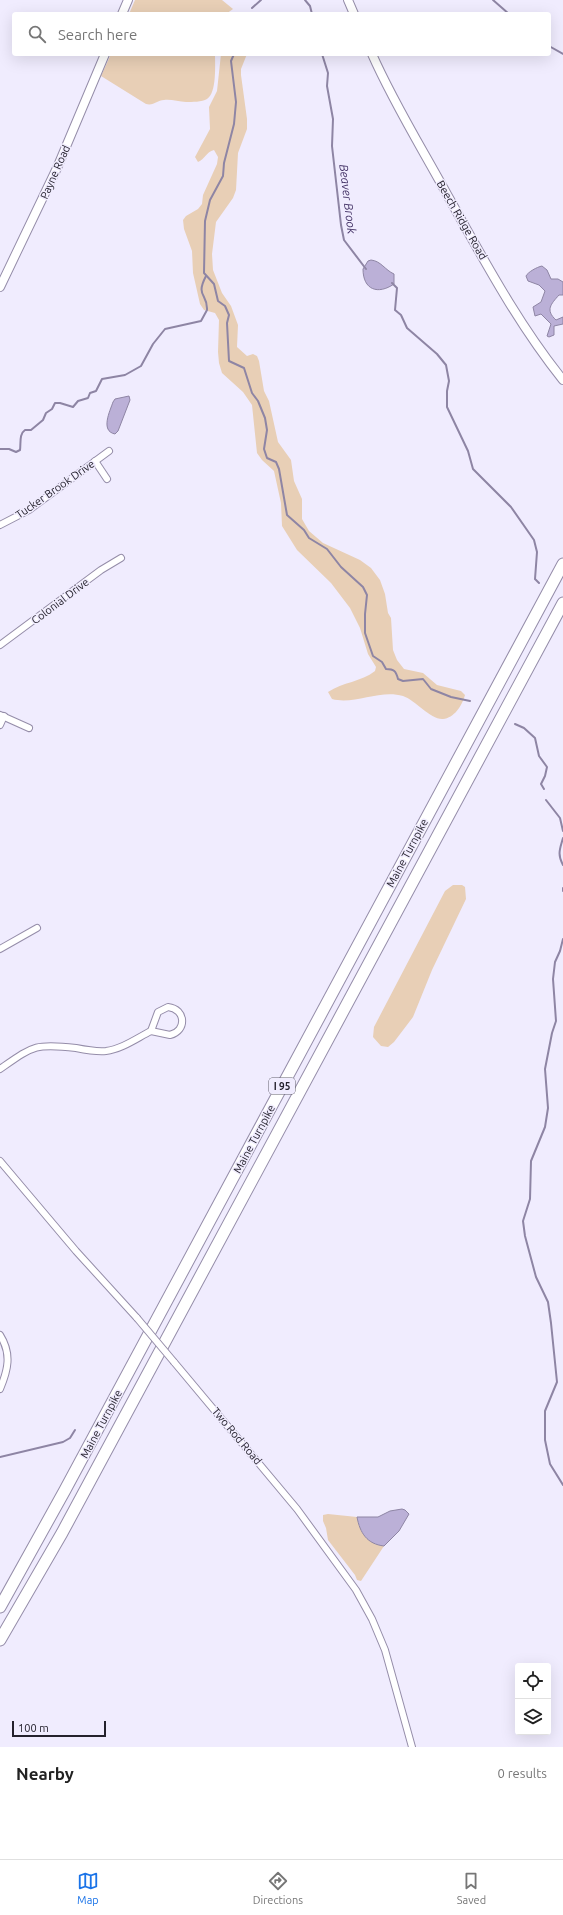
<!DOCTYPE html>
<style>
:root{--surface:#fff;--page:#f2f2f2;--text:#222;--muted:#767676;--line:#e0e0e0;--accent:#1a73e8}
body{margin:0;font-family:Ubuntu,sans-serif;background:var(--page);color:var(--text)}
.controls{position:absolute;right:12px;bottom:12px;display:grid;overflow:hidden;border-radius:4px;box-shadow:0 4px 16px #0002}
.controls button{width:36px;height:36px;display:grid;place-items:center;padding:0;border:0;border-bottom:1px solid var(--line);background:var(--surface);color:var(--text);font:20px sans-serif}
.scale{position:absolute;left:12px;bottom:10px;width:94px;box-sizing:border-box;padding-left:4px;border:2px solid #24212c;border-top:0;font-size:11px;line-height:14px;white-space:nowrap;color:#24212c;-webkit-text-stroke:3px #f0ecfe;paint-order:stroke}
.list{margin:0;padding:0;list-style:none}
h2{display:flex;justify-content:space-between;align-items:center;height:52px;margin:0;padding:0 16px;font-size:17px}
h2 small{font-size:13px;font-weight:400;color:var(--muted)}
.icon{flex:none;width:22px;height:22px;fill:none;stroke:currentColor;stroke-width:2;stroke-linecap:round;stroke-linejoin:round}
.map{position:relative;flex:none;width:563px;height:1747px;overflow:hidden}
.search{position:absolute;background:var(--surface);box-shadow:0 4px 16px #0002;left:12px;right:12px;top:12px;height:44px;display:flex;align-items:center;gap:10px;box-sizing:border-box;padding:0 14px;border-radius:4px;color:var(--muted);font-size:15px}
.sheet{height:112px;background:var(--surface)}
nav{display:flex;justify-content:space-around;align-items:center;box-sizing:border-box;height:56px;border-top:1px solid var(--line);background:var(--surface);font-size:11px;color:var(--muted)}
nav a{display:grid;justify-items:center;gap:2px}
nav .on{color:var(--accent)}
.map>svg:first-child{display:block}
.green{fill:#e8cfb6}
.water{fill:#bbb0d7;stroke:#8e85a4}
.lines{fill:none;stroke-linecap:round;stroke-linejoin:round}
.stream{stroke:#8e85a4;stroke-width:2}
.street-casing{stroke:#958da9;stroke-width:8}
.secondary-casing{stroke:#958da9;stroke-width:10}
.highway-casing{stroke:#958da9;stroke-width:13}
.street{stroke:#fff;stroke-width:6}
.secondary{stroke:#fff;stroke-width:8}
.highway{stroke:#fff;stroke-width:11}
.street-bridge-casing{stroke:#958da9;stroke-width:8;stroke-linecap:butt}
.street-bridge{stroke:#fff;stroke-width:6}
.labels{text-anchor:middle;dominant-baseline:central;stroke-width:3;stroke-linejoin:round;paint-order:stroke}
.shield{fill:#f0ecfe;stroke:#615e6b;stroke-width:1}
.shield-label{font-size:10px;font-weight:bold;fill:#24212c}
.street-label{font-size:11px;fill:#24212c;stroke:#f0ecfe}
.water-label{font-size:12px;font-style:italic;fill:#463568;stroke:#f0ecfe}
</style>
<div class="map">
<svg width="563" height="1747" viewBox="0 0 563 1747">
<rect width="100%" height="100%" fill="#f0ecfe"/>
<!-- green -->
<g class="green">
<polygon points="135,0 222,0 233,9 226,14 129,14"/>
<path d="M111,54h104c0,10 2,39 -8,45 -5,3 -15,3 -21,3 -7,0 -15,-3 -22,-2 -7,0 -10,6 -18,4l-45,-28z"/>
<path d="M221,54h26l-6,15v6l6,44v10l-9,24 -2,37 -3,8 -17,24 -4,32 1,16 9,23 9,13 7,19 -1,22 10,9 6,-2 4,2 2,5 5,30 5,10 9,41 13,18 3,21 8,18v20l7,12 14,12 37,17 11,8 9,12 5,14 3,19 3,5 2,32 4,10 7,9 19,4 14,12 24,6 4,4c-3,11 -11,23 -22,24 -12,1 -28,-19 -40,-23 -23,-7 -48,9 -71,3l-4,-7c15,-10 33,-10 47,-21l1,-4 -8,-13 -8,-26 -10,-20 -19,-25 -34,-33 -15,-24 -1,-23 -7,-32 -12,-11 -5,-7 -5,-48 -9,-13 -21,-19 -3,-10 -1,-11 1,-32 -4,-7 -11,-3 -4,-6 -7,-31 -1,-22 -8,-22 -1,-9 3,-4 12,-7 4,-5 1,-9 14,-31 1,-7 -4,-7c-8,2 -9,9 -16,12l-3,-5 15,-28 -1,-22 8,-16z"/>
<polygon points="453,885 462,885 465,887 466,899 432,970 413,1017 394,1042 388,1047 381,1046 373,1037 374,1027 445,891"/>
<path d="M328,1514l29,3c3,15 10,27 27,29l-23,35 -4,-1 -2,-5 -27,-35 -2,-12 -3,-7v-6z"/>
</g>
<!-- water -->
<g class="water">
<path d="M371,260c10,1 14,10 23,14v10c-16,11 -31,6 -31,-15l5,-8z"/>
<path d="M542,266l5,4 4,9h7l5,3v13h-4c-8,9 -14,15 -3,25l7,-3v7l-9,2v9l-5,2 -2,-1 4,-12 -10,-10 -6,2 -2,-9 8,-5 4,-11 -6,-6 -11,-4 -2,-5c2,-4 11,-9 16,-10z"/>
<path d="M129,396l1,4 -12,31 -3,3c-15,-3 -5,-23 -2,-32l2,-3z"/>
<path d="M402,1509l3,1 4,4 -10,17 -15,15c-17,-2 -24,-13 -27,-29h21l12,-6z"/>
</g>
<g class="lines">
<!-- stream -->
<g class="stream">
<polyline points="305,0 310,6 312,14"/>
<polyline points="493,0 509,14"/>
<polyline points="252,8 261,0"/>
<polyline points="248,14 249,13"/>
<polyline points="549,46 563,54"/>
<path d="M234,54l-3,7 5,41 -2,22 -10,39 -1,13 -13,24 -5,21 -1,52 10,11 4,17 7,5 4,9 -2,8 2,38 15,7 8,25 6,8 7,17 2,12 -3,19 3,9 9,4 3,7 8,46 17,15 5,8 18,11 14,18 22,20 4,8 -2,19v19l8,23 9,6 4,7c8,0 10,2 12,10l5,2 20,-2 8,10 20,8 19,4"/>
<polyline points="322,54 328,73 327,86 333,119 332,146 341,225 344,240 366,269"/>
<polyline points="392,283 397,288 395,310 401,315 407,328 437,354 446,365 449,381 447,391 447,407 468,451 473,469 511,507 534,540 537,552 535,579 539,583"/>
<path d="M0,449h9l7,3 4,-2c1,-7 -1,-16 5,-20h6l12,-10 3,-7 6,-4 3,-6h5l13,4 5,-6 10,-3 2,-5 6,-2 6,-12 23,-4 16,-9 12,-22 12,-15 36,-8 6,-11c1,-17 -12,-13 -1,-34"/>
<polyline points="515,724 524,728 535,738 539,756 547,767 545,776 541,784 544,789"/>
<polyline points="546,800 560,818 563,831"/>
<path d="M563,838c-3,11 -6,16 0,27"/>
<polyline points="563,888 563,891"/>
<polyline points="563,939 560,951 555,962 553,979 556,1021 552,1033 545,1069 548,1108 545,1127 531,1161 530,1199 523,1221 525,1236 536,1277 548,1302 551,1323 557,1382 545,1411 545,1440 550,1464 563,1485"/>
<polyline points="0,1457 63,1442 70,1438 75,1430"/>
</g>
<!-- street casing -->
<g class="street-casing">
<g id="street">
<polyline points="95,461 107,479"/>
<polyline points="0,525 29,510 109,451"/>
<polyline points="0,645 101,570 121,558"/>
<polyline points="0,715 29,728"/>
<polyline points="0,725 4,716"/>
<polyline points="0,949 37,928"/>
<path d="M168,1007c18,2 19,24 2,28l-19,-4 7,-19z"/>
<path d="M0,1069c33,-23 35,-26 76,-21 10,2 20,4 30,3 16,-2 31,-13 45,-20"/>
<polyline points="0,1161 76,1251 137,1318"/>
<path d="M0,1335c12,19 8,35 0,54"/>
<polyline points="174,1362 297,1509 356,1590 372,1619 385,1650 412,1747"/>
</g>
</g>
<!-- secondary casing -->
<g class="secondary-casing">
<g id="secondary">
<polyline points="348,0 354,14"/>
<polyline points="122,14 128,0"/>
<path d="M372,54c22,50 51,96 77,144 35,62 69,126 114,182"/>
<polyline points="0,287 57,168 105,54"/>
</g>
</g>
<!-- highway casing -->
<g class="highway-casing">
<g id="highway">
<polyline points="0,1607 65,1490 563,564"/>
<polyline points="0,1640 62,1533 563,603"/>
</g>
</g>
<!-- street -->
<use href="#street" class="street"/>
<!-- secondary -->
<use href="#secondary" class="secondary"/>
<!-- highway -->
<use href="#highway" class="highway"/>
<!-- street-bridge casing -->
<g class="street-bridge-casing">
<polyline id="street-bridge" points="137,1318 174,1362"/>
</g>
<!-- street-bridge -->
<use href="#street-bridge" class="street-bridge"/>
</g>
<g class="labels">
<!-- shield labels -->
<rect class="shield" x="269" y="1078" width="26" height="16" rx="3"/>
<g class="shield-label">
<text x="282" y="1086">I 95</text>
</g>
<!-- street labels -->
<g class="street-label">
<text transform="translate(55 172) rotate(-66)">Payne Road</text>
<text transform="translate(462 220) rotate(60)">Beech Ridge Road</text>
<text transform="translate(55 489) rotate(-35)">Tucker Brook Drive</text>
<text transform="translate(60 601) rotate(-37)">Colonial Drive</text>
<text transform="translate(407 853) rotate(-62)">Maine Turnpike</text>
<text transform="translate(254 1139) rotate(-62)">Maine Turnpike</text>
<text transform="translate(101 1424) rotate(-62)">Maine Turnpike</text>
<text transform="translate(237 1436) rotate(50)">Two Rod Road</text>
</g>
<!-- water labels -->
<g class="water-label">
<text transform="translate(348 199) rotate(83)">Beaver Brook</text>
</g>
</g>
</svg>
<div class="controls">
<button><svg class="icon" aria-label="locate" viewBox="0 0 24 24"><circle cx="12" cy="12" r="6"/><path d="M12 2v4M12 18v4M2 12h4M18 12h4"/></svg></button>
<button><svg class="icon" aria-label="layers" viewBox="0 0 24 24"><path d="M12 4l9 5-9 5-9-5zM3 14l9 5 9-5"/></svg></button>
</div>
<div class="scale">100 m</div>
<div class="search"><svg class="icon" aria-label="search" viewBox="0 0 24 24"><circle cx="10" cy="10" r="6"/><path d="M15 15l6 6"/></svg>Search here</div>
</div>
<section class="sheet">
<h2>Nearby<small>0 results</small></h2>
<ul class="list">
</ul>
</section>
<nav>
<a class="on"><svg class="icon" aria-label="map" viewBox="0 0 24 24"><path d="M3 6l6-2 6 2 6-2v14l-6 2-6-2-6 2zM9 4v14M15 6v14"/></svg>Map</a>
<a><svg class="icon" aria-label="directions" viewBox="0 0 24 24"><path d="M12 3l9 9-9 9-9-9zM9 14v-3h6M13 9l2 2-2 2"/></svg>Directions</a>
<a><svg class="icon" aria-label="saved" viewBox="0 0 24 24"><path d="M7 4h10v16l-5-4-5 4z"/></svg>Saved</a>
</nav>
